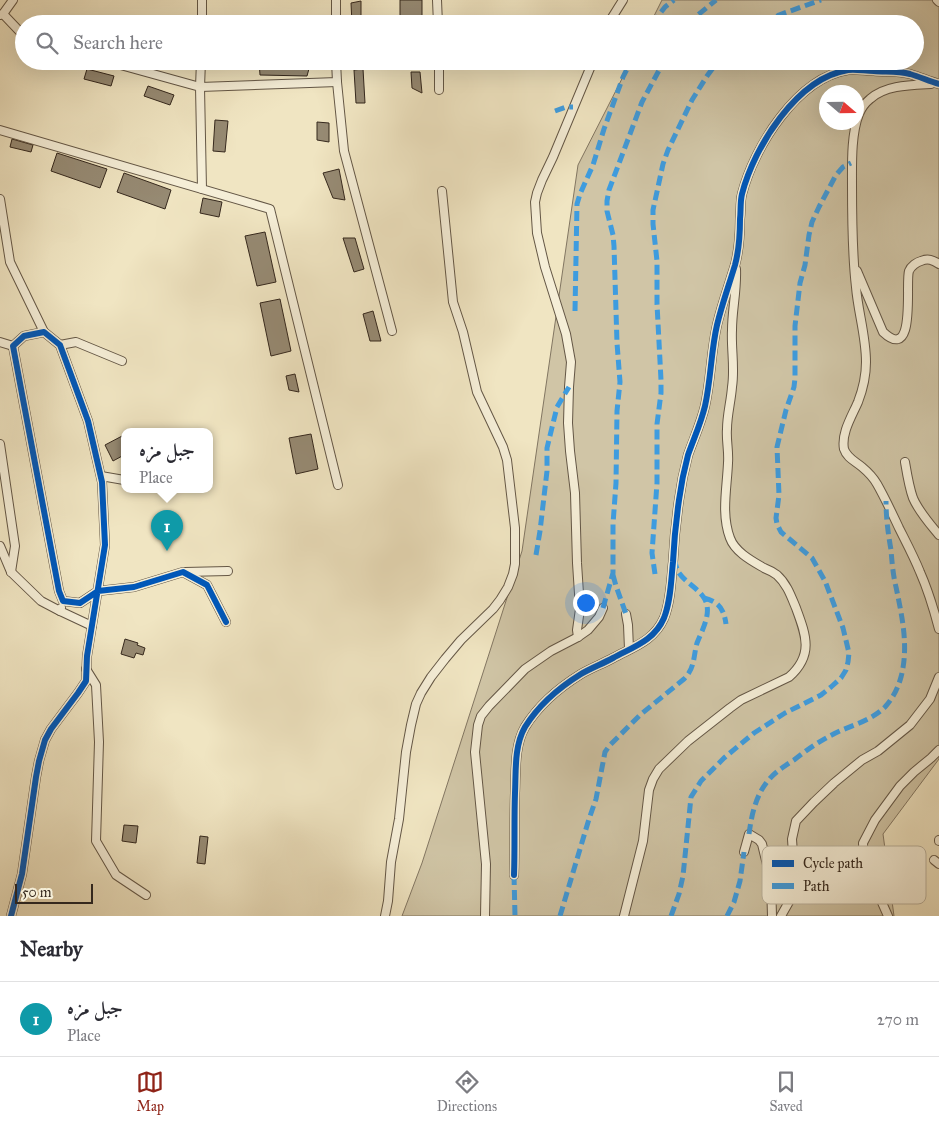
<!DOCTYPE html>
<meta charset="utf-8">
<style>
:root{--surface:#fff;--page:#f2f2f3;--text:#2b2b33;--muted:#7c7c81;--line:#e1e1e2;--accent:#8f2418}
body{margin:0;font-family:"IM FELL Great Primer",Amiri,serif;background:var(--page);color:var(--text)}
.compass{position:absolute;left:819px;top:85px;width:45px;height:45px;border-radius:50%;background:var(--surface);box-shadow:0 5px 20px #0002;rotate:110deg}
.scale{position:absolute;left:15px;bottom:12px;width:78px;box-sizing:border-box;padding-left:5px;border:2px solid #35281d;border-top:0;font-size:14px;line-height:18px;white-space:nowrap;color:#35281d;-webkit-text-stroke:4px #f5eed7;paint-order:stroke}
.you{position:absolute;left:585px;top:602px;width:18px;height:18px;margin:-12px;border:4px solid #fff;border-radius:50%;background:#1a73e8;box-shadow:0 0 0 8px #1a73e833}
.badge{display:grid;place-items:center;width:32px;height:32px;border-radius:50%;background:var(--accent);color:#fff;font-size:16px;font-weight:700}
.pin{position:absolute;translate:-50% -41px;filter:drop-shadow(0 1px 2px #0008)}
.pin::after{content:'';position:absolute;top:26px;width:18px;height:15px;background:inherit;clip-path:polygon(0 0,100% 0,50% 100%)}
.popup{position:absolute;left:121px;top:428px;width:92px;height:65px;box-sizing:border-box;display:grid;place-content:center;border-radius:10px;background:var(--surface);filter:drop-shadow(0 1px 4px #0005);font-size:16px;white-space:nowrap;color:var(--muted)}
.popup b{font-size:19px;color:var(--text)}
.popup::after{content:'';position:absolute;left:50%;top:100%;margin-left:-10px;border:10px solid transparent;border-top-color:var(--surface)}
.list{margin:0;padding:0;list-style:none}
h2{display:flex;justify-content:space-between;align-items:center;height:65px;margin:0;padding:0 20px;font-size:21px}
h2 small{font-size:16px;font-weight:400;color:var(--muted)}
.list li{display:grid;grid-template-columns:32px 1fr auto;gap:15px;align-items:center;box-sizing:border-box;height:75px;padding:0 20px;border-top:1px solid var(--line)}
.list b{display:block;font-size:19px;white-space:nowrap}
.list p{margin:0;font-size:16px;white-space:nowrap;color:var(--muted)}
.list em{font-size:16px;font-style:normal;color:var(--muted)}
.icon{flex:none;width:28px;height:28px;fill:none;stroke:currentColor;stroke-width:2;stroke-linecap:round;stroke-linejoin:round}
.map{position:relative;flex:none;width:939px;height:916px;overflow:hidden}
.search{position:absolute;background:var(--surface);box-shadow:0 5px 20px #0002;left:15px;right:15px;top:15px;height:55px;display:flex;align-items:center;gap:12px;box-sizing:border-box;padding:0 18px;border-radius:28px;color:var(--muted);font-size:19px}
.sheet{height:140px;background:var(--surface)}
nav{display:flex;justify-content:space-around;align-items:center;box-sizing:border-box;height:70px;border-top:1px solid var(--line);background:var(--surface);font-size:14px;color:var(--muted)}
nav a{display:grid;justify-items:center;gap:2px}
nav .on{color:var(--accent)}
.map>svg:first-child{display:block}
.green{fill:#d0c5a6;stroke:#827662;fill-rule:evenodd}
.building{fill:#968a73;stroke:#35281d}
.lines{fill:none;stroke-linecap:round;stroke-linejoin:round}
.minor-casing{stroke:#645746;stroke-width:10}
.minor{stroke:#f5eed7;stroke-width:8}
.quiet{stroke:#3e9cdf;stroke-width:5;stroke-dasharray:10 5;stroke-linecap:butt}
.cycleway-casing{stroke:#f5eed7;stroke-width:9}
.cycleway{stroke:#0057b8;stroke-width:6}
.key{fill:#f5eed7;stroke:#bbb39f;stroke-width:1}
.key-label{font-size:14px;fill:#35281d}
</style>
<div class="map">
<svg width="939" height="916" viewBox="0 0 939 916">
<rect width="100%" height="100%" fill="#f0e5c2"/>
<filter id="stains"><feTurbulence type="fractalNoise" baseFrequency=".004" numOctaves="4"/><feColorMatrix values="0 0 0 0 .2 0 0 0 0 .09 0 0 0 0 .02 0 0 0 .5 -.17"/></filter>
<radialGradient id="worn" r=".72"><stop offset=".6" stop-color="#630" stop-opacity="0"/><stop offset="1" stop-color="#630" stop-opacity=".3"/></radialGradient>
<!-- green -->
<path class="green" d="M662,0h277v759l-56,75 11,82h-492l20,-53 100,-312 56,-386 53,-104h284v-37h-265zM826,92h30v30h-30z"/>
<!-- building -->
<g class="building">
<rect x="400" y="0" width="22" height="24"/>
<polygon points="361,1 361,24 352,24 351,3"/>
<polygon points="259,61 306,61 306,65 310,65 307,76 260,75"/>
<polygon points="87,69 114,76 111,86 84,79"/>
<polygon points="363,69 365,103 356,103 354,70"/>
<polygon points="411,72 420,72 422,93 412,88"/>
<polygon points="148,86 174,95 170,105 144,96"/>
<polygon points="215,120 228,121 225,152 213,151"/>
<polygon points="317,122 329,123 329,142 317,140"/>
<polygon points="12,139 33,145 31,152 10,147"/>
<polygon points="57,153 107,169 100,188 51,171"/>
<polygon points="339,169 345,200 333,198 323,173"/>
<polygon points="124,173 171,190 165,209 117,192"/>
<polygon points="203,198 222,202 219,217 200,213"/>
<polygon points="265,232 276,282 257,286 245,236"/>
<polygon points="343,238 355,238 364,269 354,272"/>
<polygon points="280,299 291,351 271,356 260,303"/>
<polygon points="373,311 381,341 370,341 363,314"/>
<polygon points="295,374 299,392 289,390 286,376"/>
<polygon points="311,434 318,469 296,474 289,438"/>
<polygon points="124,435 124,455 113,461 105,445"/>
<polygon points="125,639 138,643 137,645 145,648 143,655 136,653 134,658 121,654"/>
<polygon points="124,825 138,826 136,843 122,841"/>
<polygon points="200,836 208,837 205,864 197,863"/>
</g>
<g class="lines">
<!-- minor casing -->
<g class="minor-casing">
<g id="minor">
<polyline points="336,0 336,24"/>
<polyline points="437,0 438,24"/>
<polyline points="937,0 939,2"/>
<polyline points="3,14 24,36"/>
<polyline points="0,15 3,14 13,0"/>
<polyline points="202,24 202,0"/>
<polyline points="608,24 623,0"/>
<polyline points="106,61 200,87 202,189"/>
<polyline points="201,61 200,87 337,82 336,61"/>
<polyline points="439,61 439,90"/>
<polyline points="337,82 344,151 392,331"/>
<path d="M931,84c-20,1 -46,1 -61,15 -5,4 -9,10 -11,15 -8,20 -7,50 -7,71 0,34 0,68 4,102 2,25 10,49 10,75 0,14 -3,27 -8,40 -6,14 -17,31 -14,47 3,9 11,12 18,18 6,5 11,10 15,17 8,14 15,29 22,44 7,14 15,29 21,44 8,18 14,38 19,57"/>
<polyline points="0,130 270,209 338,485"/>
<polyline points="0,199 10,262 44,332"/>
<path d="M857,271l26,61c34,32 22,-50 26,-61 2,-5 8,-9 12,-10 7,-3 12,-1 18,3"/>
<polyline points="0,342 13,346"/>
<polyline points="60,345 76,342 122,361"/>
<polyline points="0,444 15,546 11,572"/>
<path d="M905,462c2,12 4,25 8,36 6,14 17,26 26,37"/>
<polyline points="101,476 124,480"/>
<polyline points="0,546 11,572 41,601 60,611"/>
<polyline points="185,572 228,571"/>
<polyline points="61,608 60,611 92,626"/>
<polyline points="626,614 628,625 629,649"/>
<polyline points="578,637 577,630 580,609 577,563 575,493 570,451 568,423 569,387 571,362 566,334 545,267 537,233 535,202 537,193 542,180 553,157 593,61"/>
<polyline points="86,669 96,685 99,742 96,841 116,875 146,895"/>
<polyline points="939,841 939,840"/>
<polyline points="744,852 749,834 759,840 762,844 771,881 772,916"/>
<polyline points="934,860 939,864"/>
<path d="M514,875c1,-27 0,-55 1,-82 1,-21 -1,-47 10,-66 13,-21 35,-40 56,-53 10,-6 21,-10 32,-16 20,-11 41,-17 51,-40 7,-18 7,-38 9,-56 1,-21 3,-41 6,-62 2,-15 5,-30 9,-45 6,-17 13,-32 17,-49 6,-27 6,-55 12,-81 5,-21 12,-40 18,-60 4,-15 5,-30 5,-46 1,-8 0,-17 2,-25 12,-47 55,-116 106,-124 9,-1 17,1 26,1 12,1 24,0 36,3 10,3 19,7 29,10"/>
<polyline points="11,916 22,874 36,777 39,761 45,740 51,729 78,693 86,681 87,656 105,545 102,482 88,421 60,345 44,332 24,336 13,346 59,591 63,601 80,603 98,591 134,587 183,572 207,585 226,622"/>
<polyline points="385,916 388,901 391,862 399,819 406,752 411,725 416,704 421,693 431,677 445,659 461,640 493,609 500,600 508,587 513,574 515,564 515,528 507,460 503,447 477,392 463,332 453,302 442,191"/>
<polyline points="485,916 486,864 475,752 478,725 481,716 489,706 525,669 551,651 578,637 588,630 599,617 603,608"/>
<path d="M624,916l19,-75 6,-51 4,-11 6,-10 29,-28 42,-33 11,-8 48,-23c25,-22 17,-42 7,-69 -5,-12 -9,-24 -19,-33 -4,-3 -8,-5 -13,-7 -12,-7 -29,-16 -34,-30 -9,-24 -3,-50 -2,-75 1,-12 -2,-23 -1,-34 0,-14 4,-28 5,-42 3,-19 -1,-38 0,-57 0,-20 5,-40 4,-61"/>
<polyline points="781,916 790,900 793,889 794,869 792,839 796,821 814,802 834,783 862,760 878,751 910,725 930,699 939,677"/>
<polyline points="888,916 876,889 867,873 864,861 863,843 875,820 900,786 914,772 931,758 939,750"/>
</g>
</g>
<!-- minor -->
<use href="#minor" class="minor"/>
<!-- quiet -->
<g class="quiet">
<polyline points="652,24 665,7 674,0"/>
<polyline points="687,24 716,0"/>
<polyline points="764,24 779,15 821,0"/>
<polyline points="555,111 566,107 573,107"/>
<polyline points="575,311 577,204 580,194 593,165 604,129 623,77 631,61"/>
<polyline points="536,555 540,531 547,471 547,448 557,407 569,387"/>
<polyline points="655,574 652,553 657,483 657,424 661,393 661,380 657,304 657,261 653,224 653,210 663,164 668,150 692,100 707,76 718,61"/>
<polyline points="613,575 616,586 626,614"/>
<path d="M704,598c15,4 20,11 22,26"/>
<polyline points="603,608 613,573 613,524 616,483 617,411 620,382 617,343 614,246 613,235 607,211 607,201 609,190 642,102 664,61"/>
<path d="M749,834c2,-15 5,-30 12,-43 9,-16 19,-22 33,-31 15,-12 30,-22 48,-30 15,-6 32,-12 43,-23 8,-9 13,-19 16,-30 8,-30 1,-61 -5,-90 -3,-12 -4,-25 -5,-37 -3,-17 -5,-33 -5,-49"/>
<polyline points="514,875 515,916"/>
<path d="M560,916l29,-97 7,-20 9,-47 5,-7 30,-30 44,-36c11,-11 9,-21 13,-36 5,-13 16,-31 7,-45 -6,-10 -18,-15 -25,-25 -2,-3 -3,-7 -4,-11"/>
<polyline points="671,916 679,894 683,876 691,797 701,781 724,758 754,733 785,713 821,695 831,687 841,678 846,670 848,662 849,653 843,628 825,581 812,558 781,532 777,524 776,518 779,495 777,447 786,410 794,387 795,378 795,326 800,283 805,265 809,235 812,222 819,207 836,175 843,167 851,163"/>
<polyline points="727,916 734,902 740,881 744,852"/>
</g>
<!-- cycleway casing -->
<g class="cycleway-casing">
<g id="cycleway">
<path d="M514,875c1,-27 0,-55 1,-82 1,-21 -1,-47 10,-66 13,-21 35,-40 56,-53 10,-6 21,-10 32,-16 20,-11 41,-17 51,-40 7,-18 7,-38 9,-56 1,-21 3,-41 6,-62 2,-15 5,-30 9,-45 6,-17 13,-32 17,-49 6,-27 6,-55 12,-81 5,-21 12,-40 18,-60 4,-15 5,-30 5,-46 1,-8 0,-17 2,-25 12,-47 55,-116 106,-124 9,-1 17,1 26,1 12,1 24,0 36,3 10,3 19,7 29,10"/>
<polyline points="11,916 22,874 36,777 39,761 45,740 51,729 78,693 86,681 87,656 105,545 102,482 88,421 60,345 44,332 24,336 13,346 59,591 63,601 80,603 98,591 134,587 183,572 207,585 226,622"/>
</g>
</g>
<!-- cycleway -->
<use href="#cycleway" class="cycleway"/>
</g>
<!-- legend -->
<rect x="762" y="846" width="164" height="58" rx="8" class="key"/>
<rect x="772" y="860" width="22" height="7" fill="#0057b8"/>
<rect x="772" y="883" width="22" height="6" fill="#3e9cdf"/>
<g class="key-label">
<text x="803" y="868">Cycle path</text>
<text x="803" y="891">Path</text>
</g>
<rect width="100%" height="100%" filter="url(#stains)"/>
<rect width="100%" height="100%" fill="url(#worn)"/>
</svg>
<svg class="compass" viewBox="-18 -18 36 36"><path d="M0-13l5 13h-10z" fill="#e53935"/><path d="M0 13l5-13h-10z" fill="#7c7c81"/></svg>
<div class="scale">50 m</div>
<div class="you"></div>
<div class="pin badge" style="left:167px;top:551px;background:#0f9aa8">1</div>
<div class="popup"><b>جبل مزه</b>Place</div>
<div class="search"><svg class="icon" aria-label="search" viewBox="0 0 24 24"><circle cx="10" cy="10" r="6"/><path d="M15 15l6 6"/></svg>Search here</div>
</div>
<section class="sheet">
<h2>Nearby<small></small></h2>
<ul class="list">
<li><span class="badge" style="background:#0f9aa8">1</span><div><b>جبل مزه</b><p>Place</p></div><em>270 m</em></li>
</ul>
</section>
<nav>
<a class="on"><svg class="icon" aria-label="map" viewBox="0 0 24 24"><path d="M3 6l6-2 6 2 6-2v14l-6 2-6-2-6 2zM9 4v14M15 6v14"/></svg>Map</a>
<a><svg class="icon" aria-label="directions" viewBox="0 0 24 24"><path d="M12 3l9 9-9 9-9-9zM9 14v-3h6M13 9l2 2-2 2"/></svg>Directions</a>
<a><svg class="icon" aria-label="saved" viewBox="0 0 24 24"><path d="M7 4h10v16l-5-4-5 4z"/></svg>Saved</a>
</nav>
